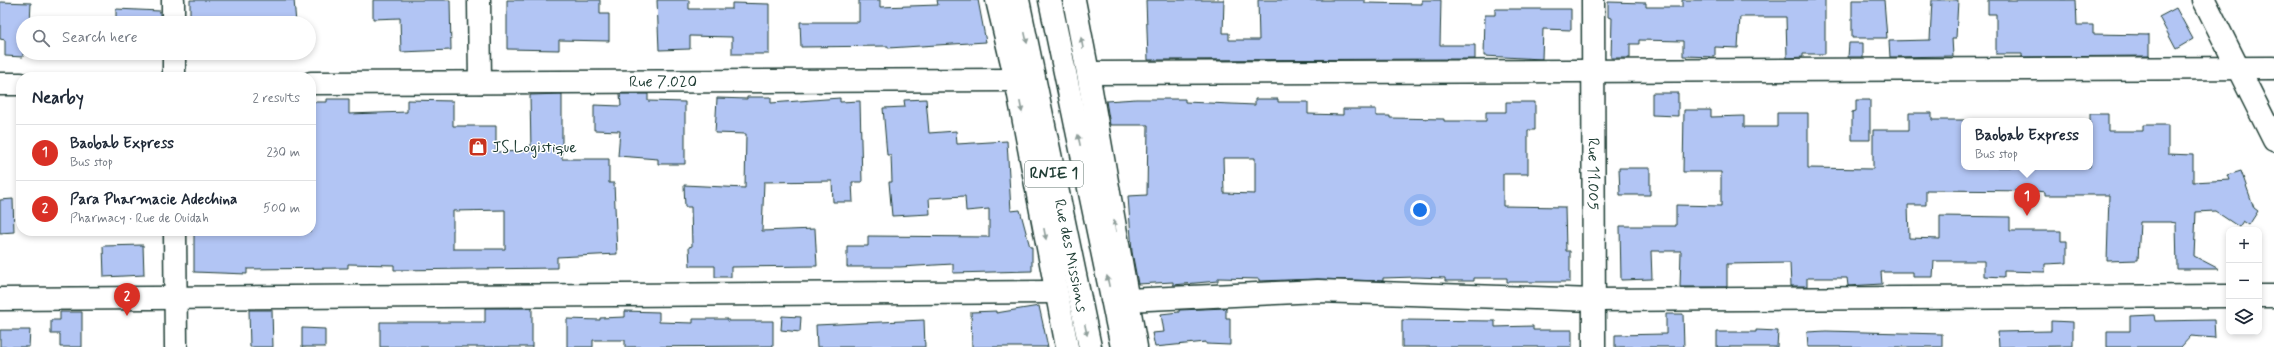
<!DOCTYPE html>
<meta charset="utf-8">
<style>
:root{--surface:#fff;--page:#f2f2f3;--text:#1f2937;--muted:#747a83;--line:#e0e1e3;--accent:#d93025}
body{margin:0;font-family:Mynerve,sans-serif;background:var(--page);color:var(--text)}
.controls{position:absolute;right:12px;bottom:12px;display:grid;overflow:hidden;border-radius:8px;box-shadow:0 2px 6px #0003}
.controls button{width:36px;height:36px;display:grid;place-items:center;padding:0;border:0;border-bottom:1px solid var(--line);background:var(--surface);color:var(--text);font:20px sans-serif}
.you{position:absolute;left:1420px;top:210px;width:14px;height:14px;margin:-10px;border:3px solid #fff;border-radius:50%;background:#1a73e8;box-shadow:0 0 0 6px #1a73e833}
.badge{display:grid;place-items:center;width:26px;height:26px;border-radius:50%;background:var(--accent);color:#fff;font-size:13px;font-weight:700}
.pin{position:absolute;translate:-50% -33px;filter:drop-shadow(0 1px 2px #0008)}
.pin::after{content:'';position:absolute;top:21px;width:14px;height:12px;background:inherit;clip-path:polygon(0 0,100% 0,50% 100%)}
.popup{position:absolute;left:1961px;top:118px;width:132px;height:52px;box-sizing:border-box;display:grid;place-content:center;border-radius:8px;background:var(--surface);filter:drop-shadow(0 1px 3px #0005);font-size:13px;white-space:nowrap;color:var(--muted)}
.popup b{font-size:15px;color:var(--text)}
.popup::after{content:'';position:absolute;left:50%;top:100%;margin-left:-8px;border:8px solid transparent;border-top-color:var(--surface)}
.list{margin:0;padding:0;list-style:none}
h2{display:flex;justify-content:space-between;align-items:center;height:52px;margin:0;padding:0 16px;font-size:17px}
h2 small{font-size:13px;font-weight:400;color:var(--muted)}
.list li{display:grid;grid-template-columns:26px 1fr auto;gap:12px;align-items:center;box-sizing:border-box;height:56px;padding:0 16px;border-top:1px solid var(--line)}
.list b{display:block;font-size:15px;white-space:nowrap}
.list p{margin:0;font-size:13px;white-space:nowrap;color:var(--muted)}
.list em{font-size:13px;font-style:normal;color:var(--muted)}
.icon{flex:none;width:22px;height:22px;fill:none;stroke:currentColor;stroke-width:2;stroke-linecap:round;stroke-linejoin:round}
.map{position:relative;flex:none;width:2274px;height:347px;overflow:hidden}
.search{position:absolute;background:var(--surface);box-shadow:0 2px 6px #0003;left:16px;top:16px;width:300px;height:44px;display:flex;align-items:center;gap:10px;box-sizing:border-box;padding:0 14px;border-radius:22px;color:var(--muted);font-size:15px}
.panel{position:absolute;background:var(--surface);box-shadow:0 2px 6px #0003;left:16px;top:72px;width:300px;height:164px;border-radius:16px}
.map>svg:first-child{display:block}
.building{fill:#b2c5f4;stroke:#1f3d34;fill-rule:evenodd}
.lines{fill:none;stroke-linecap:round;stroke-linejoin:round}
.minor-casing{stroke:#1f3d34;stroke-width:25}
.major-casing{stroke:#1f3d34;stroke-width:25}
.highway-casing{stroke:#1f3d34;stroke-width:25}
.minor{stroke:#fff;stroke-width:22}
.major{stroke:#fff;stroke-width:22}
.highway{stroke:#fff;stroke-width:22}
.oneway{fill:#8f9e9a}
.labels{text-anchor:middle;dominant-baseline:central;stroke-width:3;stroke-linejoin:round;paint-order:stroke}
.shield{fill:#fff;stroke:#627771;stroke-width:1}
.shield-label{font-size:15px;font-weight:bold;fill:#1f3d34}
.street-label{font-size:16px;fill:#1f3d34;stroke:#fff}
.poi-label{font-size:16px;fill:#1f3d34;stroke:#fff;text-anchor:start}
</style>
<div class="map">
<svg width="2274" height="347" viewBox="0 0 2274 347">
<rect width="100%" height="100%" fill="#fff"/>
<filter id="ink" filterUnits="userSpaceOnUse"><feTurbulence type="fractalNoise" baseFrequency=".025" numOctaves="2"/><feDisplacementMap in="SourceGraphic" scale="8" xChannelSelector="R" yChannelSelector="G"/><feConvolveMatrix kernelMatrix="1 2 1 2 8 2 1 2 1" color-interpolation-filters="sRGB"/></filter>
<g filter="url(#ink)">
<!-- building -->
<g class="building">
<polygon points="190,0 294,0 296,23 190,23"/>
<polygon points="373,0 450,0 451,50 401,52 400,18 373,19"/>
<polygon points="507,0 600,0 600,14 609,14 609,41 559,40 559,50 507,49"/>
<polygon points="657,0 689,0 689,9 732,9 732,3 769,4 769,54 732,54 732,37 690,36 690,49 659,50"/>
<polygon points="859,0 880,0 880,7 938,5 937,0 978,0 986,42 888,48 888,46 801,47 800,22 859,22"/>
<polygon points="1146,0 1224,0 1223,33 1229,33 1229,40 1259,40 1258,0 1365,0 1365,3 1422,4 1422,0 1441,0 1440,45 1475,45 1475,59 1148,60"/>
<polygon points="1682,0 1825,0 1825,54 1803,54 1803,57 1787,58 1786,17 1740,17 1738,48 1715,47 1715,57 1683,56 1683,41 1639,40 1639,44 1630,44 1630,58 1611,58 1612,18 1608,17 1608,2 1646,3 1646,7 1682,7"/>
<polygon points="1852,0 1884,0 1887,38 1852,38"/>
<polygon points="1932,0 1958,0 1956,38 1952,38 1953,56 1890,57 1889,41 1930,40"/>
<polygon points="1988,0 2076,0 2077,25 2093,25 2093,34 2149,35 2149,56 2022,57 2022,54 1996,54 1996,14 1988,14"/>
<polygon points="0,2 31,3 30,23 23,23 23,57 5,56 5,40 0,39"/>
<polygon points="2176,8 2193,39 2176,49 2159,17"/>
<polygon points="116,9 160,11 160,23 116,23"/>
<polygon points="1495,9 1571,9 1571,30 1543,29 1542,59 1484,56 1485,15 1495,15"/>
<polygon points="1849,43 1863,43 1863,57 1848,57"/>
<polygon points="1652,93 1678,93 1678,116 1652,115"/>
<path d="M562,94v65h47v24h5l3,71 -60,3v11l-163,2v-5l-46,-1v4l-101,1v5l-53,-2v-41h117v-129h16v-3h22v15l58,-2v-12l46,1v25h43v26l35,-1 -1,-56zM505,210v39h-52v-38z"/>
<polygon points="620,94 648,94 648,101 685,102 685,164 658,164 658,159 618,156 620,131 594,130 594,105 621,106"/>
<polygon points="747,97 771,97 771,103 840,98 840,102 860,101 862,182 852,182 853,202 833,202 832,181 764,182 762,231 815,229 817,266 731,267 731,277 715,277 715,266 690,266 689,247 692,246 691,207 685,207 684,185 745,188 746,134 715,133 717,98 747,99"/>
<polygon points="926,99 929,133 956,131 957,144 1007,141 1011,211 1020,210 1030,247 1032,247 1032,271 953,273 953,264 900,267 847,267 847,246 868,246 868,236 989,237 989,209 966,211 965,196 929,198 930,214 892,216 889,182 892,182 891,155 887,155 883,108 905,107 904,100"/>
<path d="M1136,99h49v3l70,3v-6h23v3h30v12l35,1v-6h33v7h14v2l54,1v2h42v-9h20v-10h29v28h-7v44h-25v32l62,1 1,44h4v31h-63v-4h-33v3h-29v-3l-29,-1 -33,1v3l-66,-2 -58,2v-2l-41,-1v3l-45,4v-3l-35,2 -6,-32 -4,-56 19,-1 1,-70h-38l-4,-24zM1223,158h32v36l-31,-1z"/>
<polygon points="1856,100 1870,100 1870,140 1852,140 1852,112 1856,111"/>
<polygon points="1684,110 1711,110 1711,117 1744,116 1744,127 1777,127 1777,113 1808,113 1808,168 1873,169 1873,130 1909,130 1909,113 1932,113 1932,120 1964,120 1964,167 2090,167 2090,114 2108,114 2108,131 2143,131 2143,125 2168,125 2168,154 2193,155 2193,182 2230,180 2228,175 2241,171 2254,208 2258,211 2249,225 2243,221 2239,227 2215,211 2196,212 2194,256 2219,269 2177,269 2176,223 2170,222 2140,222 2138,260 2107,261 2109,195 2045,195 2045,192 2036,191 1926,190 1926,205 1908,205 1909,238 1940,239 1940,216 2010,217 2010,231 2061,231 2061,241 2067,241 2067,263 2045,264 2045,272 2004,271 2004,277 1984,276 1984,261 1934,261 1933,277 1913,277 1913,272 1881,272 1882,284 1848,286 1847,278 1807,278 1807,286 1791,286 1790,263 1727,264 1727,287 1680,287 1681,251 1651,251 1652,279 1621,280 1620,226 1676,226 1676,205 1721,206 1721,172 1683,172"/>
<polygon points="1619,168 1650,168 1650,195 1620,195"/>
<polygon points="13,199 14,232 0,233 0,200"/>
<polygon points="143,245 144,275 104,277 103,246"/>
<polygon points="1039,306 1048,347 972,347 971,312 996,311 996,313"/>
<polygon points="485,308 532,308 532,347 380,347 380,322 485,322"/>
<polygon points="1226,308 1226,318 1230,318 1230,345 1206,344 1206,342 1155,347 1152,333 1164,332 1161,314 1179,312 1179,310"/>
<polygon points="249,310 272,310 273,347 250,347"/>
<polygon points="625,311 659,312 659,322 693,323 693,319 728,319 728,321 773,321 773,346 625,347 625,340 593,340 593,347 567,347 567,319 600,320 600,318 625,317"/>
<polygon points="60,312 82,312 82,347 60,347 60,334 51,334 51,320 60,320"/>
<polygon points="1666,314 1683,314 1684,347 1615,347 1615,335 1666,334"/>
<polygon points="2154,315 2155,321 2214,320 2215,338 2191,336 2181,347 2107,347 2107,331 2130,331 2130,316"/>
<polygon points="782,316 801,317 800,332 781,330"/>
<polygon points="924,320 925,347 817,347 816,325"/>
<polygon points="1402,320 1495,321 1495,327 1533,326 1533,330 1572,330 1572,347 1402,347"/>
<polygon points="2051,321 2073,322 2073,346 1999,347 1998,332 2051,331"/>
<polygon points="302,328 325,329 325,347 302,347"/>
<polygon points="0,330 30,330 29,347 0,347"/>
<polygon points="1756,330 1778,331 1777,347 1717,347 1717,332 1756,332"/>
<polygon points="1826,331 1942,334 1942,347 1808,347 1807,332"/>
</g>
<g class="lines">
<!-- minor casing -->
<g class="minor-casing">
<g id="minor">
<polyline points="479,0 480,82"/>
<polyline points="997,0 1016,80 1067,347"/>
<polyline points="1074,0 1088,73 1136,347"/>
<path id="s1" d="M1593,0l1,347"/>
<polyline points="1088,73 2274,68"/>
<path id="s2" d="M311,83l705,-3"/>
<polyline points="0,84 21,84"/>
<polyline points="2259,296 2274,296"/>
<polyline points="0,299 1056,292"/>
<polyline points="1127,300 1318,291 1594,300 2229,296"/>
</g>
</g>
<!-- major casing -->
<g class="major-casing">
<g id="major">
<polyline points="173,0 173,23"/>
<polyline points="2204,0 2274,140"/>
<polyline points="174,53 174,77"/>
<polyline points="175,231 176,347"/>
</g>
</g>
<!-- highway casing -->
<g class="highway-casing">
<g id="highway">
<path id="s3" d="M1018,0l72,347"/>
<polyline points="1050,0 1122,347"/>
</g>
</g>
<!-- minor -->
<use href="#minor" class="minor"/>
<!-- major -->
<use href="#major" class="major"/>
<!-- highway -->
<use href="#highway" class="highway"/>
</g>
<!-- one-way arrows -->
<defs><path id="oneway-solid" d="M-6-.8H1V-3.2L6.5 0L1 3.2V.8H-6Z"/></defs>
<g class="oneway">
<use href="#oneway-solid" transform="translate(1026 38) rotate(78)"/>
<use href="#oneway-solid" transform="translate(1082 43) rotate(-101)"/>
<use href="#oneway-solid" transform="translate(1021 107) rotate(79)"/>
<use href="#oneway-solid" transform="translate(1079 140) rotate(-102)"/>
<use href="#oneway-solid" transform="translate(1115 226) rotate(-100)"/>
<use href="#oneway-solid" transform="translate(1045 234) rotate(79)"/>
<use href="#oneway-solid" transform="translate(1108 281) rotate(-102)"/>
<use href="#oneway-solid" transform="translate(1086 330) rotate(78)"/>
</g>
</g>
<!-- icons -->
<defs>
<g id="shop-square" transform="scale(1)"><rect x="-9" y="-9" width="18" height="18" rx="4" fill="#c8321e" stroke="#fff"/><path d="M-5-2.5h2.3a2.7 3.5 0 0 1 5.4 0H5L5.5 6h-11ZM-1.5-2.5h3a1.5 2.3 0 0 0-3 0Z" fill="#fff"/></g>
</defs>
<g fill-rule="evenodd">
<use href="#shop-square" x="478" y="147"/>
</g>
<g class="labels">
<!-- shield labels -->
<rect class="shield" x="1025" y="161" width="58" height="26" rx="3"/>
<g class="shield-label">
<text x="1054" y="174">RNIE 1</text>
</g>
<!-- street labels -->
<g class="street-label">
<text stroke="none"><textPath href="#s2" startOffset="352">Rue 7.020</textPath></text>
<text stroke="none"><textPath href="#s1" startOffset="174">Rue 11.005</textPath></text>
<text stroke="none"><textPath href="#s3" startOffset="261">Rue des Missions</textPath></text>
</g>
<!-- poi labels -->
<g class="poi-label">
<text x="492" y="147">JS Logistique</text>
</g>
</g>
</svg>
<div class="controls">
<button>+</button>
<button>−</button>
<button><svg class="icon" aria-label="layers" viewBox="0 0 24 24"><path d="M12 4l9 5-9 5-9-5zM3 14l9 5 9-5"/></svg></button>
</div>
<div class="you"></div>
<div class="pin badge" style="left:2027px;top:216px">1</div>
<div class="popup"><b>Baobab Express</b>Bus stop</div>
<div class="pin badge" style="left:127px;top:316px">2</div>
<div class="search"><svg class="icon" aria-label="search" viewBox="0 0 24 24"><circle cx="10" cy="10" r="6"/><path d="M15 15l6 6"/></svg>Search here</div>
<section class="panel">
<h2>Nearby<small>2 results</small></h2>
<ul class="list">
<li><span class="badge">1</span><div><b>Baobab Express</b><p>Bus stop</p></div><em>230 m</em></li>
<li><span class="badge">2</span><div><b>Para Pharmacie Adechina</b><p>Pharmacy · Rue de Ouidah</p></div><em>500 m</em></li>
</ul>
</section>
</div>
